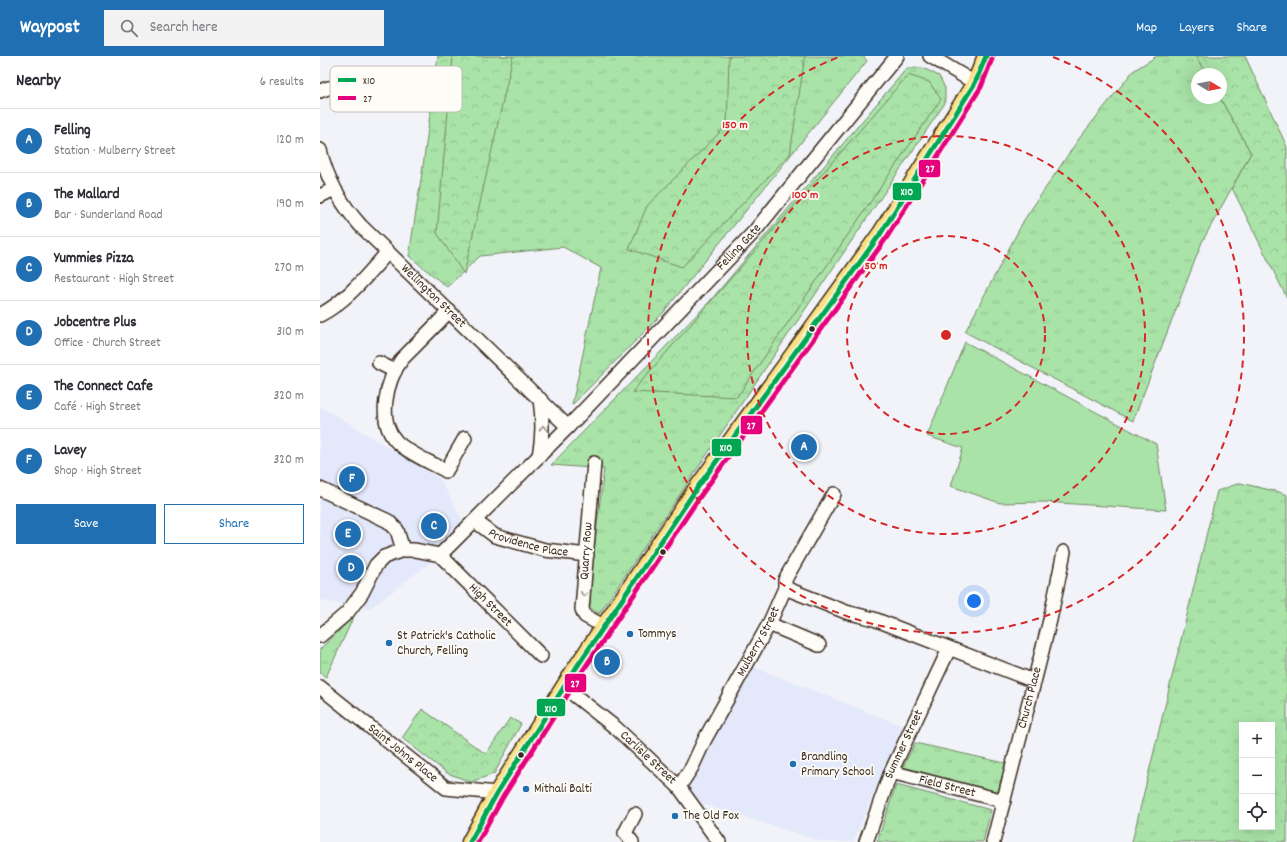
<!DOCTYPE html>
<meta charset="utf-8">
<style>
:root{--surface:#fff;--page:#f2f2f3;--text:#2b2b33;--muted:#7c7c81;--line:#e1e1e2;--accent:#1f6fb2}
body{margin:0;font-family:Dekko,sans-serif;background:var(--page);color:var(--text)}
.controls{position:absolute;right:12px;bottom:12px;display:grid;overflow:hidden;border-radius:0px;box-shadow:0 4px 16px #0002}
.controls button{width:36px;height:36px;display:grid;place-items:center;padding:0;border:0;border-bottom:1px solid var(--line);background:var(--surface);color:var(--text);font:20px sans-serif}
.compass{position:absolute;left:871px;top:12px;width:36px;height:36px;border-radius:50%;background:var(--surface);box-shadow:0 4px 16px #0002;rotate:100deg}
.you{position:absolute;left:654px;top:545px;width:14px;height:14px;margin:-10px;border:3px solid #fff;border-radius:50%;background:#1a73e8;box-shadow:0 0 0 6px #1a73e833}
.badge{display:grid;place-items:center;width:26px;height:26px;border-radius:50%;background:var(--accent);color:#fff;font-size:13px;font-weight:700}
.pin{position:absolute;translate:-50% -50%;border:2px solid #fff;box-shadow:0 1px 4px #0006}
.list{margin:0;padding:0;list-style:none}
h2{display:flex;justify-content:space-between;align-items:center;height:52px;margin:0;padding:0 16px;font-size:17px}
h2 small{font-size:13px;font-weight:400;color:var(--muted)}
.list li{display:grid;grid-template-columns:26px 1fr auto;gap:12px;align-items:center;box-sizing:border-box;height:64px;padding:0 16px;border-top:1px solid var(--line)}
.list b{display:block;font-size:15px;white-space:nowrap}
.list p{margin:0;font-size:13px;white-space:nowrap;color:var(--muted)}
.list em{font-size:13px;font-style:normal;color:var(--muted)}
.actions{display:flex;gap:8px;padding:12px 16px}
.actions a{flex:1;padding:9px 0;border:1px solid var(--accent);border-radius:0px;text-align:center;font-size:14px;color:var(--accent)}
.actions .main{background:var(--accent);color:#fff}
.icon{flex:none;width:22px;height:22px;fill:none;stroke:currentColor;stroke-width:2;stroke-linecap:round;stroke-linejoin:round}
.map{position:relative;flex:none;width:967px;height:786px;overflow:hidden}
header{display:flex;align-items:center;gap:24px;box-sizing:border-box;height:56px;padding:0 20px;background:var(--accent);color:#fff}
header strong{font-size:19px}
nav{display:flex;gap:22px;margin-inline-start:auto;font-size:14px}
.search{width:280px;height:36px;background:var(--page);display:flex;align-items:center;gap:10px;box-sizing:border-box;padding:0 14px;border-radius:0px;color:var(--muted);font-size:15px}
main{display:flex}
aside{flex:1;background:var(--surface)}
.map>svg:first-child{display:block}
.built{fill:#e3e8fb}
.grass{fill:url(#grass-tufts);stroke:#728663;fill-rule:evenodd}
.forest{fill:url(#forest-crowns);stroke:#728663}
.green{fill:#a9e3a8;stroke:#728663}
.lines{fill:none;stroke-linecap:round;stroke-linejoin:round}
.minor-casing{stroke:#3b2a1e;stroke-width:16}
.major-casing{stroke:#3b2a1e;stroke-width:19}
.minor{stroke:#fdfcf7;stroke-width:13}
.major{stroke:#fde080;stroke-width:16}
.bus-1-casing{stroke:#fdfcf7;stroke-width:8}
.bus-2-casing{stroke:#fdfcf7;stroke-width:8}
.bus-1{stroke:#00a651;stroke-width:5}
.bus-2{stroke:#e5007d;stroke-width:5}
.oneway{stroke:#9c938a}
.ring{fill:none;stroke:#d62828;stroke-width:2;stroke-dasharray:7 5}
.bus-dot{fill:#3b2a1e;stroke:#fdfcf7;stroke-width:1.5}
.poi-dot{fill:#1f6fb2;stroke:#fdfcf7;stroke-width:1.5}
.labels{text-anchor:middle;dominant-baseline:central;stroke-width:3.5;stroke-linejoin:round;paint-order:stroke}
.street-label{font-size:13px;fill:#3b2a1e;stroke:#fdfcf7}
.poi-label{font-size:13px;fill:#3b2a1e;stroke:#fdfcf7;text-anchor:start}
.key{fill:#fdfcf7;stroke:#c3bdb6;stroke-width:1}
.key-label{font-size:11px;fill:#3b2a1e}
.centre{fill:#d62828;stroke:#fdfcf7;stroke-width:2}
.ring-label{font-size:12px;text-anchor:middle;font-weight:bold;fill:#d62828;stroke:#fdfcf7;stroke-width:3.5;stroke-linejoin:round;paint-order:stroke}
.line-badge{stroke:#fdfcf7;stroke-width:1.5}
.badge-label{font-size:11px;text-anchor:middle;font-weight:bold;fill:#fff}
</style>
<header>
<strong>Waypost</strong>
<div class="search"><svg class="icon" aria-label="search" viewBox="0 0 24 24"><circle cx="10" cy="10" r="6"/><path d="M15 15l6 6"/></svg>Search here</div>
<nav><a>Map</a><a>Layers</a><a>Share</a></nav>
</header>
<main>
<aside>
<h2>Nearby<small>6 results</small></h2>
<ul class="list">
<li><span class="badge">A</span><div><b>Felling</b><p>Station · Mulberry Street</p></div><em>120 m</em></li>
<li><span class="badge">B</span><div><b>The Mallard</b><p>Bar · Sunderland Road</p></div><em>190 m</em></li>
<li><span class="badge">C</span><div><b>Yummies Pizza</b><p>Restaurant · High Street</p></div><em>270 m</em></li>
<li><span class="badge">D</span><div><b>Jobcentre Plus</b><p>Office · Church Street</p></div><em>310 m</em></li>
<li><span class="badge">E</span><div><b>The Connect Cafe</b><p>Café · High Street</p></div><em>320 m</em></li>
<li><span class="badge">F</span><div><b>Lavey</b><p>Shop · High Street</p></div><em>320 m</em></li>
</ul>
<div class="actions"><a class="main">Save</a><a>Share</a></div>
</aside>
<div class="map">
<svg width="967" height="786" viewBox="0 0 967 786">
<defs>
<pattern id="grass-tufts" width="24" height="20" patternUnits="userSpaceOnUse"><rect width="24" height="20" fill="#a9e3a8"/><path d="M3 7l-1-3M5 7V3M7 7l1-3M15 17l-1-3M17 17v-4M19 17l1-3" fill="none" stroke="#92c390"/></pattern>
<pattern id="forest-crowns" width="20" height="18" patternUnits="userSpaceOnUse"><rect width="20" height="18" fill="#a9e3a8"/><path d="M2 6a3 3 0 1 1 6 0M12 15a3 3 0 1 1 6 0" fill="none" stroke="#92c390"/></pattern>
</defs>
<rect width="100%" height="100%" fill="#f1f3f9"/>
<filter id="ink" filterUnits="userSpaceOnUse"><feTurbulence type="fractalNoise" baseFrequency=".025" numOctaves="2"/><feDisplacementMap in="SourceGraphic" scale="8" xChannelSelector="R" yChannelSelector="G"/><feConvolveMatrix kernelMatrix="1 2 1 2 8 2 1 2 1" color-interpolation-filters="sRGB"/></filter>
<g filter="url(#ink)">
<!-- built -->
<g class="built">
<polygon points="0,350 120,423 151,480 110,507 49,553 0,544"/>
<polygon points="434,611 583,670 533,786 504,786 383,748 366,730"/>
</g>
<!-- grass -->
<g class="grass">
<polygon points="118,0 543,0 547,5 343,257 252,349 281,212 243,191 160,200 127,231 89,200 102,117"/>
<polygon points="837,0 876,0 886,18 877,18 877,42 900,42 931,97 882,186 813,365 645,276 704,164 758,84 813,15"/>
<polygon points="587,12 603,12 619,20 625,32 625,47 279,558 267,550 284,413 231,409 390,245"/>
<path d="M920,427l39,9 8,3v347h-155l85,-351zM922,669h30v102h-30z"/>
<polygon points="34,560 6,621 0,617 0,593"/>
<polygon points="595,687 685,707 678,736 583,711"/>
<polygon points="576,729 671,754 663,786 557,786"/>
</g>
<!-- forest -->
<g class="forest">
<polygon points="133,0 193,0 144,218 117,177"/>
<polygon points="409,0 485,0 470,98 362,211 309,193 327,150 407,69"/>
<polygon points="876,0 925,0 967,91 967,242 912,132 931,97 900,42 901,42 901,18 886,18"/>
<polygon points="588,19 609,26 621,43 417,341 312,336"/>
<polygon points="102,653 166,698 190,662 201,668 174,718 151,726 127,717 82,682"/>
</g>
<!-- green -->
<polygon class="green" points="645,286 836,388 846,454 724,446 680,447 631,430 643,392 607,380"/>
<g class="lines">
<!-- minor casing -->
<g class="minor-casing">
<g id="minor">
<polyline points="610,0 655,27"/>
<polyline points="0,35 8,32 19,31 66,46"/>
<path id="s1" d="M0,94c7,30 21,54 41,76l207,201"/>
<polyline points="0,140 14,133"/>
<path d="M129,255c-10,11 -21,22 -32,33 -5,5 -10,10 -15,15 -16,22 -25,61 -6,82 10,11 36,22 50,30l19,-33"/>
<path d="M0,259c28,-15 47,-40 68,-63"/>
<polyline points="59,307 75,315"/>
<path d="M219,400c4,-20 4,-37 1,-57"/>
<polyline points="274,407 262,553 265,560 285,571"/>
<polyline points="0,433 68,465 77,474 83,494"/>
<path id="s2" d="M155,465l20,15 50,14 42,5"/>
<path id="s3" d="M120,499l101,101"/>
<polyline points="465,532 526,556 554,563 714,625"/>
<polyline points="449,568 499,589"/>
<path id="s4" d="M0,580l27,-23 15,-20 14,-28 8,-8 19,-7h12l25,5 128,-128 186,-195 143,-176"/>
<path id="s5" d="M0,631l126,101 51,5"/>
<path id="s6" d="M244,631l52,41 63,59 40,55"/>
<path id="s7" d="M571,716l113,29"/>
<path id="s8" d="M359,731l13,-20 13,-28 64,-115 16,-36v-8l2,-4 47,-82"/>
<polyline points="312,786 305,777 315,758"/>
<path id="s9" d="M546,786l25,-70 58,-123"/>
<path id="s10" d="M673,786l57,-222 14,-68"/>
</g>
</g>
<!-- major casing -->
<g class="major-casing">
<polyline id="major" points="150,786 177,737 256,612 375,435 561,177 655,27 666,0"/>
</g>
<!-- minor -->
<use href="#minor" class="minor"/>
<!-- major -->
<use href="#major" class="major"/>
<!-- bus-1 casing -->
<g class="bus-1-casing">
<polyline id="bus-1" points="150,786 177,737 256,612 375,435 561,177 655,27 666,0"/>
</g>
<!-- bus-2 casing -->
<g class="bus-2-casing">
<polyline id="bus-2" points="158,786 183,741 262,616 381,439 567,181 661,31 672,3"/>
</g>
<!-- bus-1 -->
<use href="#bus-1" class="bus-1"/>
<!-- bus-2 -->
<use href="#bus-2" class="bus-2"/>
</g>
<!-- one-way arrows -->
<defs><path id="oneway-chevron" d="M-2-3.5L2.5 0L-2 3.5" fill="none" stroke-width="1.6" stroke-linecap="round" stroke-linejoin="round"/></defs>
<g class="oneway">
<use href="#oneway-chevron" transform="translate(223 372) rotate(-90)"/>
<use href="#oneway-chevron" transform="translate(264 538) rotate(94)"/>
</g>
</g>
<!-- distance rings -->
<g class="ring">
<circle cx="626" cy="279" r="99"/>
<circle cx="626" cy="279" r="199"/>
<path d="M733 1A298 298 0 1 1 519 1"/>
</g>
<!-- markers -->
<g class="bus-dot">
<circle cx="492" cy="273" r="3.5"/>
<circle cx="343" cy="496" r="3.5"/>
<circle cx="201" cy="699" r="3.5"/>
</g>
<g class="poi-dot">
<circle cx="310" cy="578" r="4"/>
<circle cx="69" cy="587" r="4"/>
<circle cx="473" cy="708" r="4"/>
<circle cx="206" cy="733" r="4"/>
<circle cx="355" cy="760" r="4"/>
</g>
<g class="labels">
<!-- street labels -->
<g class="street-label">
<text stroke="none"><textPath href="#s4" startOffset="590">Felling Gate</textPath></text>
<text stroke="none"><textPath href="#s1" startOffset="188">Wellington Street</textPath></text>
<text stroke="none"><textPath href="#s2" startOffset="59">Providence Place</textPath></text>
<text transform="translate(267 495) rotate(-86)">Quarry Row</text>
<text stroke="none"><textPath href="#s3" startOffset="71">High Street</textPath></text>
<text stroke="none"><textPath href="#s8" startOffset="166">Mulberry Street</textPath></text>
<text stroke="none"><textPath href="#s10" startOffset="149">Church Place</textPath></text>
<text stroke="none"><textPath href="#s9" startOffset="105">Summer Street</textPath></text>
<text stroke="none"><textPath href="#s5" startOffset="106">Saint Johns Place</textPath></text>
<text stroke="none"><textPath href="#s6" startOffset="110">Carlisle Street</textPath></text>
<text stroke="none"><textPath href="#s7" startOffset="58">Field Street</textPath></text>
</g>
<!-- poi labels -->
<g class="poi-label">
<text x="318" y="578">Tommys</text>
<text x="77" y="580">St Patrick's Catholic<tspan x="77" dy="15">Church, Felling</tspan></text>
<text x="481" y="701">Brandling<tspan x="481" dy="15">Primary School</tspan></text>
<text x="214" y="733">Mithali Balti</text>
<text x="363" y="760">The Old Fox</text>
</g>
</g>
<!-- legend -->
<rect x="10" y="10" width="132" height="46" rx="6" class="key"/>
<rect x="18" y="22" width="18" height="4" fill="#00a651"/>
<rect x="18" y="40" width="18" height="4" fill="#e5007d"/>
<g class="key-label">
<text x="43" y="28">X10</text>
<text x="43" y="46">27</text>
</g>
<circle cx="626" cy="279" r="6" class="centre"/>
<g class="ring-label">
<text x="415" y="72">150 m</text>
<text x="485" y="142">100 m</text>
<text x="556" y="213">50 m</text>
</g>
<g class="line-badge">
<rect x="598" y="103" width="23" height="19" rx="4" fill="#e5007d"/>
<rect x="572" y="126" width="30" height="19" rx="4" fill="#00a651"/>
<rect x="420" y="359" width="23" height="20" rx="4" fill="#e5007d"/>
<rect x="391" y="382" width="31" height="19" rx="4" fill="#00a651"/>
<rect x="244" y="617" width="23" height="20" rx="4" fill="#e5007d"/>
<rect x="216" y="642" width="30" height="19" rx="4" fill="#00a651"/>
</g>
<g class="badge-label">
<text x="610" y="116">27</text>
<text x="587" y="139">X10</text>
<text x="431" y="373">27</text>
<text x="406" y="395">X10</text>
<text x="255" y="631">27</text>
<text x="231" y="656">X10</text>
</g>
</svg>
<div class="controls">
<button>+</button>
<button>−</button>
<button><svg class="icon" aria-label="locate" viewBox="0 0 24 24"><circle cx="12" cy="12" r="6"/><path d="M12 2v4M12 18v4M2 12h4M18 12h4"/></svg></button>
</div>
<svg class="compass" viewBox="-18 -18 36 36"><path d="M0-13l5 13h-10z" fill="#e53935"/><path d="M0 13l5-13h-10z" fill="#7c7c81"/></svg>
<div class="you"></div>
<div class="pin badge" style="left:484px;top:391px">A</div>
<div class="pin badge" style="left:287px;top:606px">B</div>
<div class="pin badge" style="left:114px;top:470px">C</div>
<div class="pin badge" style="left:31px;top:512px">D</div>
<div class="pin badge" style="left:28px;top:478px">E</div>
<div class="pin badge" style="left:32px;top:423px">F</div>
</div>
</main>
